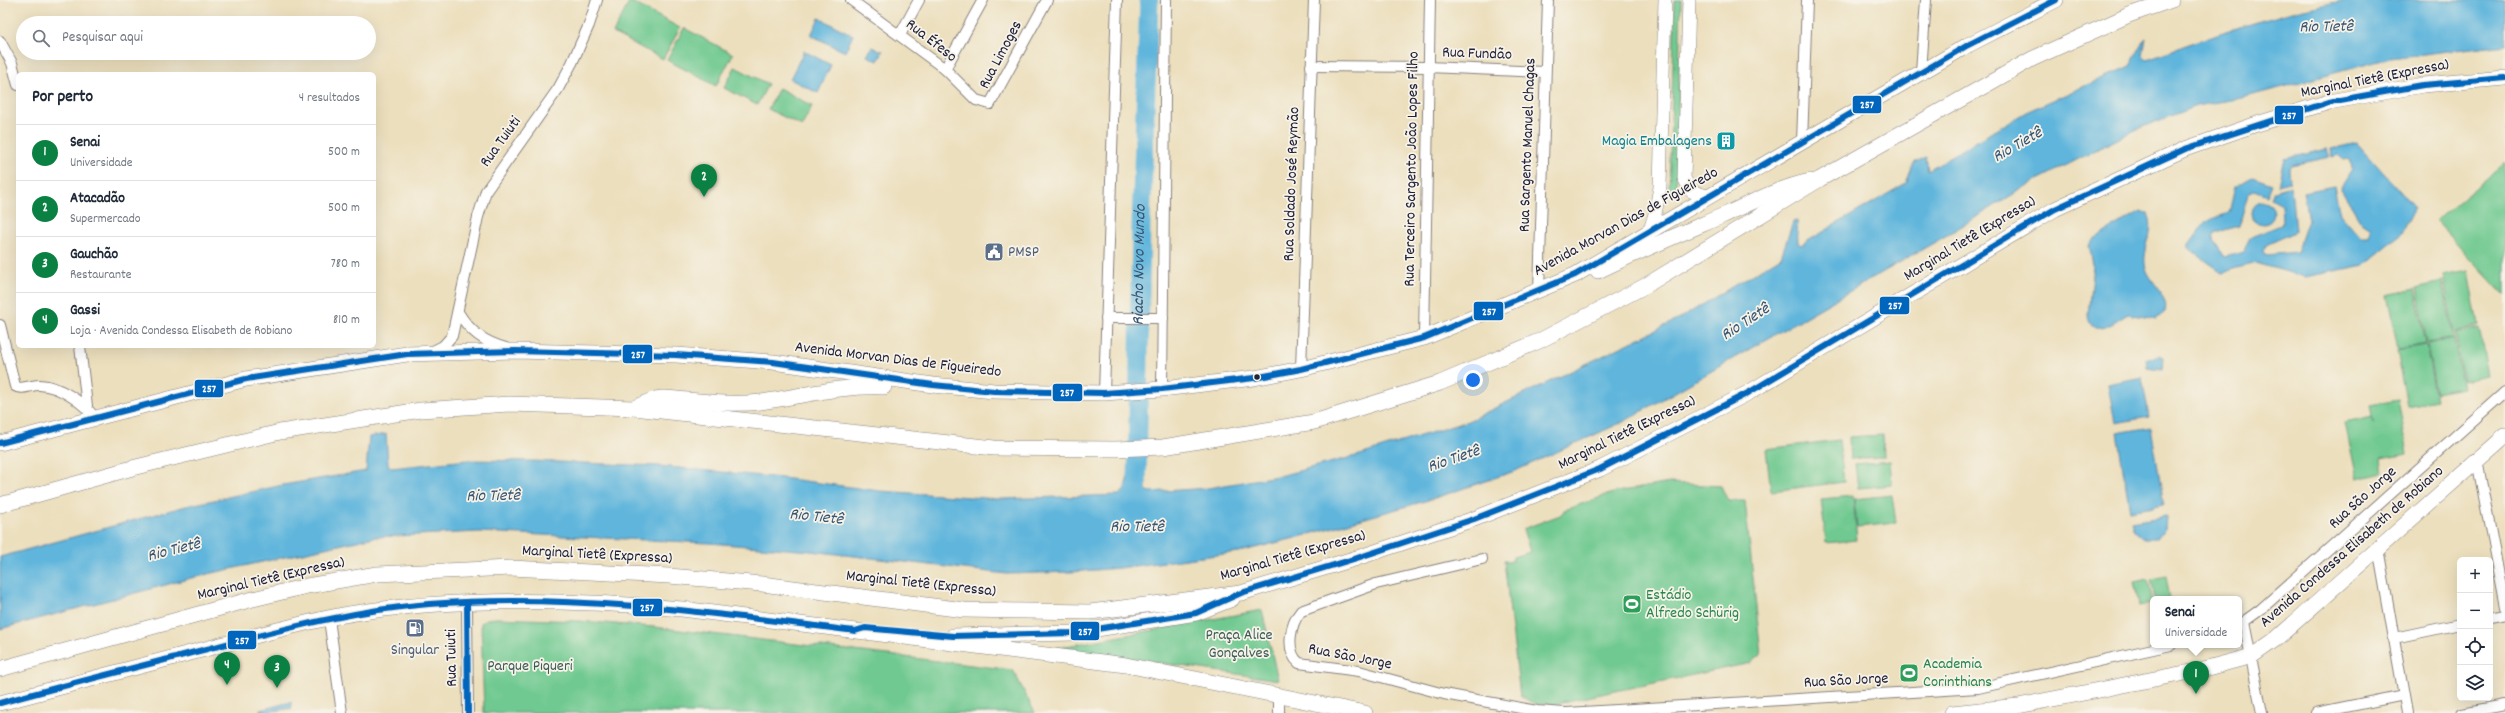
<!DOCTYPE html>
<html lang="pt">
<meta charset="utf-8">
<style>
:root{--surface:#fff;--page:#f6f6f7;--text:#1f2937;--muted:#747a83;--line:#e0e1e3;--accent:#0b8043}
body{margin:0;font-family:Dekko,sans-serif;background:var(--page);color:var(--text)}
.controls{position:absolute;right:12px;bottom:12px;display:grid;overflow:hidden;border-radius:6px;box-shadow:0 4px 16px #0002}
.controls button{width:36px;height:36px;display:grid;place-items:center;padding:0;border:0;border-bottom:1px solid var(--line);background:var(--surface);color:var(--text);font:20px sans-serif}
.you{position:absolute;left:1473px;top:380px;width:14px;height:14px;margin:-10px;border:3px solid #fff;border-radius:50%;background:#1a73e8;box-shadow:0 0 0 6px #1a73e833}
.badge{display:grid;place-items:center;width:26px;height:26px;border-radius:50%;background:var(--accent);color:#fff;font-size:13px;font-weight:700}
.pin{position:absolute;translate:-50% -33px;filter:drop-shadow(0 1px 2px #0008)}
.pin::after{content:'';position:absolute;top:21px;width:14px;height:12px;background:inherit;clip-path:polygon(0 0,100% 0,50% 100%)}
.popup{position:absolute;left:2150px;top:596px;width:92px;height:52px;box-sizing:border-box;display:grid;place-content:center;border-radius:6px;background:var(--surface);filter:drop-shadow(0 1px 3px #0005);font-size:13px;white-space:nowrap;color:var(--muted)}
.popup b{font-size:15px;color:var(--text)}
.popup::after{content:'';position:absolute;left:50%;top:100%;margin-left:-8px;border:8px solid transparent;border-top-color:var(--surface)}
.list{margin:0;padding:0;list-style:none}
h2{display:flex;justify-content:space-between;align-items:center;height:52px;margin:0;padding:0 16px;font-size:17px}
h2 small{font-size:13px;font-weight:400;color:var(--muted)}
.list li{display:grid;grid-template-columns:26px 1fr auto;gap:12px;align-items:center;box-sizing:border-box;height:56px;padding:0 16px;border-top:1px solid var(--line)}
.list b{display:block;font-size:15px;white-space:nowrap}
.list p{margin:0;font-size:13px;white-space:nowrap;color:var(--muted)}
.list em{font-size:13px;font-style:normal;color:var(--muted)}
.icon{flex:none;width:22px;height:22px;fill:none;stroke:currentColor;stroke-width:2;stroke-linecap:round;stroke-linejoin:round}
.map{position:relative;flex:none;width:2505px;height:713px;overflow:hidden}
.search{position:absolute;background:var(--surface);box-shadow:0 4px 16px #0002;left:16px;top:16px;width:360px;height:44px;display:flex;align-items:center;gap:10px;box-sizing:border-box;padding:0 14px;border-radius:22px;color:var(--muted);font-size:15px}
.panel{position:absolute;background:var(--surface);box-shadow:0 4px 16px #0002;left:16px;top:72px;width:360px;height:276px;border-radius:6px}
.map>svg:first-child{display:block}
.green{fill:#70c990;stroke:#497666}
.water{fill:#5fb5dc;stroke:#406c8c}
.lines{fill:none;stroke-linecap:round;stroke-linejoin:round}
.river{stroke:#5fb5dc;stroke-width:19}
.minor-casing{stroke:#87807c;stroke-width:12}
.major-casing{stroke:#87807c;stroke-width:14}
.highway-casing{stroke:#87807c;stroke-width:16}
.minor{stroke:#fff;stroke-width:10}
.major{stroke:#fff;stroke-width:13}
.highway{stroke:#fff;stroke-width:15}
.bus-1-casing{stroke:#f7f3e8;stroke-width:9}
.bus-1{stroke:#0065bd;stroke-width:6}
.bus-dot{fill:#22223b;stroke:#f7f3e8;stroke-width:1.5}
.labels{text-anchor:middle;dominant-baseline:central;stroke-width:3.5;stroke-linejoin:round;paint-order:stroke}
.street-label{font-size:16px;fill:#22223b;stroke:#f7f3e8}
.culture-label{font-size:16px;fill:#0d838f;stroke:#f7f3e8;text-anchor:end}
.service-label{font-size:16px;fill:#4e5e75;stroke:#f7f3e8;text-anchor:start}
.leisure-label{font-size:16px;fill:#27864d;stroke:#f7f3e8;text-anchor:start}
.park-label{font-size:16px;fill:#3d5c59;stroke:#f7f3e8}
.water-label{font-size:17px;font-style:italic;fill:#375573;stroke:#f7f3e8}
.line-badge{stroke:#f7f3e8;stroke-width:1.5}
.badge-label{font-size:11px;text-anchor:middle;font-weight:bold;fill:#fff}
</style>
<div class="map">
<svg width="2505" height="713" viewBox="0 0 2505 713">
<rect width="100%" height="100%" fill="#f7f3e8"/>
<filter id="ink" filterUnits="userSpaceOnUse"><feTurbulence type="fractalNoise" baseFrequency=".025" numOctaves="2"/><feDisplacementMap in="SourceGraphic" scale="8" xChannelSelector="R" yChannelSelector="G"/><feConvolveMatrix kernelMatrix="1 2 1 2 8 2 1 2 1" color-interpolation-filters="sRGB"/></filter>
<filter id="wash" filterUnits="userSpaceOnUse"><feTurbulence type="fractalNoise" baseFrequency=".012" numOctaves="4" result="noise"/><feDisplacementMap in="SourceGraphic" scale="16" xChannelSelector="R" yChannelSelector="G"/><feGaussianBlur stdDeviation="0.9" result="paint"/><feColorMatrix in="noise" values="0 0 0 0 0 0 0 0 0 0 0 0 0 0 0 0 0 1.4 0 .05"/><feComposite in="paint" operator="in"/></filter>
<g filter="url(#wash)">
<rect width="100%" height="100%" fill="#ecdfbd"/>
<!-- green -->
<g class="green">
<polygon points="1675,0 1681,0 1676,193 1669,193"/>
<polygon points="630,1 680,28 663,59 613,33"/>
<polygon points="684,28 733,54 716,86 667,60"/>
<polygon points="735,67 768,84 757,105 724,88"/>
<polygon points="779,88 812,106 802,126 768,109"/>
<polygon points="2505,163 2505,295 2436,221"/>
<polygon points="2468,271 2478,326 2454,332 2443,276"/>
<polygon points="2442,282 2454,338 2427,343 2417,288"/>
<polygon points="2415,289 2426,344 2398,349 2387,295"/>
<polygon points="2479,328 2488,375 2463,380 2455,333"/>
<polygon points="2454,339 2463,388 2436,393 2427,344"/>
<polygon points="2426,345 2436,400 2408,406 2397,350"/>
<polygon points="2398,400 2408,454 2381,459 2383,472 2357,478 2345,423 2372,417 2373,423 2370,405"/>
<polygon points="1883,435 1884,457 1850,459 1849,437"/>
<polygon points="1839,440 1844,482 1771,491 1766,449"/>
<polygon points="1890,461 1892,485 1858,488 1855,464"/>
<polygon points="1670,483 1721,486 1728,501 1745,501 1761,655 1751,663 1553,704 1535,704 1520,696 1504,561 1513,561 1513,557 1530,552 1523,529 1563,514 1564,510 1616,492"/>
<polygon points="1892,495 1896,523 1857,527 1854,499"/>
<polygon points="1853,496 1857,540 1826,543 1821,499"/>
<polygon points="2166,576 2170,599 2155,599 2151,579"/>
<polygon points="2148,579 2153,603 2139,606 2134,582"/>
<polygon points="1262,610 1278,680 1056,648"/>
<polygon points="497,618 578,621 654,627 1013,670 1035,713 484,713 481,623 487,619"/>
</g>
<!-- water -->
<g class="water">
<polygon points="2346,0 2505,0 2505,44 2390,58 2242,98 2196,106 2137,129 2028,185 1949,234 1625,421 1515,471 1432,499 1299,537 1239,552 1119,568 1071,572 1007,574 811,551 709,543 479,532 375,537 199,576 0,629 0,557 186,506 283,485 366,471 369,437 386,434 388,464 391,468 468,460 533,461 659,466 782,478 880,491 1000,499 1119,495 1124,491 1132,462 1145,461 1146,490 1150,492 1208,488 1283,475 1360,455 1468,421 1679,319 1781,257 1793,222 1797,221 1798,243 1801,245 1906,183 1914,163 1926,157 1928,170 2026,112 2130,66 2146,37 2143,55 2147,59 2220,33 2295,11"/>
<polygon points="819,18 853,35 845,52 811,35"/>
<polygon points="872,47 883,51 878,61 867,56"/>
<polygon points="804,51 831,65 818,93 790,79"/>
<polygon points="2357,143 2414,207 2399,236 2364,265 2305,277 2256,263 2222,272 2189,249 2189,244 2206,221 2229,213 2235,187 2252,177 2272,184 2267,196 2254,191 2248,194 2239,226 2214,233 2213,240 2225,257 2243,252 2251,237 2281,225 2283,221 2282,204 2271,198 2274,191 2291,186 2295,232 2266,245 2264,250 2266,255 2297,252 2308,220 2303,192 2334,186 2340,214 2360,237 2368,237 2370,228 2361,222 2340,187 2352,169 2350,159 2344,160 2338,155 2332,157 2331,149"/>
<polygon points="2327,149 2329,157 2292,165 2289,169 2290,182 2278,185 2284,159"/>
<circle cx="2263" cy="213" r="11"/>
<path d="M2141,211l7,3c8,16 -5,33 -3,50 2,17 25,30 20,48l-9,7 -28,-5c-11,6 -36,28 -40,2l5,-52 -4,-18 5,-7z"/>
<polygon points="2159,355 2164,357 2163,370 2147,368 2146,360"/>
<polygon points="2142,377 2149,417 2115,423 2108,384"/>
<polygon points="2151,427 2164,505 2130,511 2117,433"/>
<polygon points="2166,516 2165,530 2156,538 2143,538 2135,531 2132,522"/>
<polygon points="291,702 292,708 260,713 260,710"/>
</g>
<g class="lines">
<!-- river -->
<path class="river" id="s1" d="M1137,488l4,-263 8,-225"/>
</g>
</g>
<g filter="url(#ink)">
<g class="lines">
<!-- minor casing -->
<g class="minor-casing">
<g id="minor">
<polyline points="851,0 945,69 976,100 990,104 1047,0"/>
<polyline points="900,35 919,0"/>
<polyline points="0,41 12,63 18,85"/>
<polyline points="1311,66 1428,67 1545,72"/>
<polyline points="945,69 983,0"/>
<polyline points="1921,72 1926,0"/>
<polyline points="1802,143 1807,0"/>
<polyline points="1539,292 1548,0"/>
<path d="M458,312c12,20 26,30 48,36"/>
<polyline points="1106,318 1163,318"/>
<path d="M0,325l15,61c7,5 17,-2 25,-1 20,1 44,18 55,33"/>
<polyline points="1424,338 1430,0"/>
<polyline points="80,346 87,406"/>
<polyline points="431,352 443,346 452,336 478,217 486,191 558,89 572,63 589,25 597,0"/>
<polyline points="1301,369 1314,0"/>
<polyline points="1162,389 1166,0"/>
<polyline points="1104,393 1117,0"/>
<polyline points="2477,460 2505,607"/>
<polyline points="2378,548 2407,713"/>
<path d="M1482,559l-106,25 -75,27c-11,13 -16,40 -2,52l60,8 85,23 93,17 28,2"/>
<polyline points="467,603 468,713"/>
<polyline points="2490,618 2505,615"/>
<polyline points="329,619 342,713"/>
<polyline points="2244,622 2262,713"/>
<polyline points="2239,625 2260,610 2505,392"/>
<polyline points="2394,638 2460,624"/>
<polyline points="1279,694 1279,713"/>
<polyline points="1567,713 1978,688 2171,645"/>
<polyline points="2316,713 2404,695"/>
<polyline points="2462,713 2505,705"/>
</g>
</g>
<!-- major casing -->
<g class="major-casing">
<g id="major">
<polyline points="1689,0 1684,178 1691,191 1709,197"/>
<polyline points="1650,230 1655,214 1660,187 1665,0"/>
</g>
</g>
<!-- highway casing -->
<g class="highway-casing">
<g id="highway">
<path d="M1598,271c41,-20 82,-37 124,-55 29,-13 56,-28 88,-35"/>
<path d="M636,407l19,-8 8,-1c32,2 66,8 98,4 42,-6 80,-17 123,-15"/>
<polyline points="0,443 246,379 407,354 516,351 676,355 773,362 933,385 994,391 1104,393 1162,389 1254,378 1301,369 1424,338 1575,275 1968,45 2056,0"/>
<polyline points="0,505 136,467 280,432 421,410 509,404 634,408 994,448 1116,449 1163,447 1314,422 1440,383 1539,341 1645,286 1820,179 2032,59 2129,15 2172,0"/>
<polyline points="953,636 1072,633 1196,613 1232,599"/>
<polyline points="0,669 249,600 307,586 377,574 511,568 669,576 762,584 964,610 1090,612 1241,593 1357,558 1474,519 1600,469 1748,393 2055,209 2185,149 2257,124 2329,102 2423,85 2505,78"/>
<path d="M0,703c71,-19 142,-37 213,-56 51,-13 103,-29 156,-36 103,-14 209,-11 313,-2l444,56 239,48"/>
<polyline points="1952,713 2018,706 2200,670 2252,656 2276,639 2505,436"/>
</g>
</g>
<!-- minor -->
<use href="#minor" class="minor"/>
<!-- major -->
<use href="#major" class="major"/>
<!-- highway -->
<use href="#highway" class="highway"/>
<!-- bus-1 casing -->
<g class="bus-1-casing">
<g id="bus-1">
<polyline points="0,443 246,379 407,354 516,351 676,355 773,362 933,385 994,391 1104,393 1162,389 1254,378 1301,369 1424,338 1575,275 1968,45 2056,0"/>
<polyline points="467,603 468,713"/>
<path d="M0,703c69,-19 138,-36 207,-54 73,-19 146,-39 222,-45 142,-11 285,9 426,27l10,-3 88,8 119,-3 124,-20 45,-20 116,-35 117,-39 126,-50 148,-76 307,-184 130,-60 144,-47 94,-17 82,-7"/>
</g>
</g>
<!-- bus-1 -->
<use href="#bus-1" class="bus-1"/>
</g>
</g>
<!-- icons -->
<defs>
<g id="building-square" transform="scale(1)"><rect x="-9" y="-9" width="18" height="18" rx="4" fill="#0f9aa8" stroke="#f7f3e8"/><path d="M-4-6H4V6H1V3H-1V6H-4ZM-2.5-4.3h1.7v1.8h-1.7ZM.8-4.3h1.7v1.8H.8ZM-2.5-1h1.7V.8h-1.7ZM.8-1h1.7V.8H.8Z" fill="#fff"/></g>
<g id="civic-square" transform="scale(1)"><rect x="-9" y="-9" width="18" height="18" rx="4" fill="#5c6f8a" stroke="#f7f3e8"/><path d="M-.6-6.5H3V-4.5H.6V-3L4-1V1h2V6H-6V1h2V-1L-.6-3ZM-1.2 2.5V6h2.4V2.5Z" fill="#fff"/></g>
<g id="stadium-square" transform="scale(1)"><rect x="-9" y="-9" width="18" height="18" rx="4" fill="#2e9e5b" stroke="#f7f3e8"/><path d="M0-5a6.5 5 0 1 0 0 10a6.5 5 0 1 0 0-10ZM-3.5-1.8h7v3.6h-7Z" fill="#fff"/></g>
<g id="fuel-square" transform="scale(1)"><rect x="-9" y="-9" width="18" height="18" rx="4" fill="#5c6f8a" stroke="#f7f3e8"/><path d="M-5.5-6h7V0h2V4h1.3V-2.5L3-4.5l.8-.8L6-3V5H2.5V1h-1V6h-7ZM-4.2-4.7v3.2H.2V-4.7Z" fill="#fff"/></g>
</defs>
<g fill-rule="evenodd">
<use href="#building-square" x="1726" y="141"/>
<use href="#civic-square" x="994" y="252"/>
<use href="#stadium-square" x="1632" y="604"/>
<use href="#fuel-square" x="415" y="628"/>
<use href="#stadium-square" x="1909" y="673"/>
</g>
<!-- markers -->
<circle class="bus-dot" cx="1257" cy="377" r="3.5"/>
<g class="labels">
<!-- street labels -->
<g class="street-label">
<text transform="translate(931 41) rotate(38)">Rua Éfeso</text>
<text transform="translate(1477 54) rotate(2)">Rua Fundão</text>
<text transform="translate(1001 55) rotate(-62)">Rua Limoges</text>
<text transform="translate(2375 79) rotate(-11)">Marginal Tietê (Expressa)</text>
<text transform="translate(501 142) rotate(-54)">Rua Tuiuti</text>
<text transform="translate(1528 145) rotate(-88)">Rua Sargento Manuel Chagas</text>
<text transform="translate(1412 169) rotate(-89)">Rua Terceiro Sargento João Lopes Filho</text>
<text transform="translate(1292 184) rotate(-88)">Rua Soldado José Reymão</text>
<text transform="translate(1626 222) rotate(-29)">Avenida Morvan Dias de Figueiredo</text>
<text transform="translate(1970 239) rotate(-31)">Marginal Tietê (Expressa)</text>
<text transform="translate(898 360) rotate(7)">Avenida Morvan Dias de Figueiredo</text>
<text transform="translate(1627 433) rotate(-26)">Marginal Tietê (Expressa)</text>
<text transform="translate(2363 498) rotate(-42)">Rua São Jorge</text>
<text transform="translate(2352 547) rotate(-41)">Avenida Condessa Elisabeth de Robiano</text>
<text transform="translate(597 555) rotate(3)">Marginal Tietê (Expressa)</text>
<text transform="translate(1293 556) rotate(-16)">Marginal Tietê (Expressa)</text>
<text transform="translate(271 579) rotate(-13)">Marginal Tietê (Expressa)</text>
<text transform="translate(921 584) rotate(6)">Marginal Tietê (Expressa)</text>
<text transform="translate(1350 657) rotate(11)">Rua São Jorge</text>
<text transform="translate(452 658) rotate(-91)">Rua Tuiuti</text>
<text transform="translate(1846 681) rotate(-3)">Rua São Jorge</text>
</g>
<!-- culture labels -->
<g class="culture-label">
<text x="1712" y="141">Magia Embalagens</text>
</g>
<!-- service labels -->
<g class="service-label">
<text x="1008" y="252">PMSP</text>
<text x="415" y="650" text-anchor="middle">Singular</text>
</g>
<!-- leisure labels -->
<g class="leisure-label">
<text x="1646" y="595">Estádio<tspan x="1646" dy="18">Alfredo Schürig</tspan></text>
<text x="1923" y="664">Academia<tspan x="1923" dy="18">Corinthians</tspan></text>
</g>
<!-- park labels -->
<g class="park-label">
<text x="1239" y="635">Praça Alice<tspan x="1239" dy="18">Gonçalves</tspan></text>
<text x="530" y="666">Parque Piqueri</text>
</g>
<!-- water labels -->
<g class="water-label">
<text transform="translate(2326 28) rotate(-1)">Rio Tietê</text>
<text transform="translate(2018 146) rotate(-30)">Rio Tietê</text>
<text stroke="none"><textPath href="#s1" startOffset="223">Riacho Novo Mundo</textPath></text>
<text transform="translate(1746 323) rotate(-33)">Rio Tietê</text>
<text transform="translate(1454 460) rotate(-19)">Rio Tietê</text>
<text transform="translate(493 497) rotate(-1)">Rio Tietê</text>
<text transform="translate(816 518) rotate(6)">Rio Tietê</text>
<text x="1137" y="528">Rio Tietê</text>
<text transform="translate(174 551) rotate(-14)">Rio Tietê</text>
</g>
</g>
<g class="line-badge">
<rect x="1852" y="95" width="30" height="19" rx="4" fill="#0065bd"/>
<rect x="2274" y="105" width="30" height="20" rx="4" fill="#0065bd"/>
<rect x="1879" y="296" width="31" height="19" rx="4" fill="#0065bd"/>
<rect x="1473" y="301" width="31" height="20" rx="4" fill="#0065bd"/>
<rect x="622" y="344" width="31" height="20" rx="4" fill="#0065bd"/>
<rect x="194" y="379" width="30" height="19" rx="4" fill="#0065bd"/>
<rect x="1052" y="383" width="31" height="19" rx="4" fill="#0065bd"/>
<rect x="632" y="598" width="31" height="19" rx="4" fill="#0065bd"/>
<rect x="1070" y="621" width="30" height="20" rx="4" fill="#0065bd"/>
<rect x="227" y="630" width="30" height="20" rx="4" fill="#0065bd"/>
</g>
<g class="badge-label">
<text x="1867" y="108">257</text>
<text x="2289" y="119">257</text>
<text x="1895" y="309">257</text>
<text x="1489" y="315">257</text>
<text x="638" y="358">257</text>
<text x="209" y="392">257</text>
<text x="1067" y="396">257</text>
<text x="647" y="611">257</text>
<text x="1085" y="635">257</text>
<text x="242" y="644">257</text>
</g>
</svg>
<div class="controls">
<button>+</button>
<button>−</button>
<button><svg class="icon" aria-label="locate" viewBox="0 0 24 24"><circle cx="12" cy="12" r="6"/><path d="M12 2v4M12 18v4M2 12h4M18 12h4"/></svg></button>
<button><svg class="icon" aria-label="layers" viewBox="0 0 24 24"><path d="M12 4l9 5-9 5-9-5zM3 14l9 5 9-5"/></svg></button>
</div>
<div class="you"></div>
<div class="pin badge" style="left:2196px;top:694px">1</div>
<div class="popup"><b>Senai</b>Universidade</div>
<div class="pin badge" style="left:704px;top:197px">2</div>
<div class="pin badge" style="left:277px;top:688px">3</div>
<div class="pin badge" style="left:227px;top:685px">4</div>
<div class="search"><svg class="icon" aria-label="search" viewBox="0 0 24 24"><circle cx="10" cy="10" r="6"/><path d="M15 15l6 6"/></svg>Pesquisar aqui</div>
<section class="panel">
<h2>Por perto<small>4 resultados</small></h2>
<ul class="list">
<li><span class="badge">1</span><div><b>Senai</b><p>Universidade</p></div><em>500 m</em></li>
<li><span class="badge">2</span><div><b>Atacadão</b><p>Supermercado</p></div><em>500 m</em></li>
<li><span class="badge">3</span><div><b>Gauchão</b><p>Restaurante</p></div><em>780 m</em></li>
<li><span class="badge">4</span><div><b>Gassi</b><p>Loja · Avenida Condessa Elisabeth de Robiano</p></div><em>810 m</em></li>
</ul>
</section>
</div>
